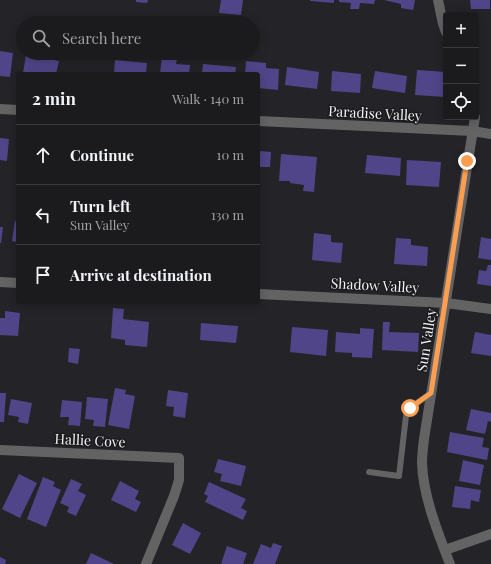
<!DOCTYPE html>
<meta charset="utf-8">
<style>
:root{--surface:#1b1b1e;--page:#28282b;--text:#f1f3f6;--muted:#a0a1a4;--line:#39393c}
body{margin:0;font-family:"Playfair Display",serif;background:var(--page);color:var(--text)}
.controls{position:absolute;right:12px;top:12px;display:grid;overflow:hidden;border-radius:4px;box-shadow:0 2px 10px #0003}
.controls button{width:36px;height:36px;display:grid;place-items:center;padding:0;border:0;border-bottom:1px solid var(--line);background:var(--surface);color:var(--text);font:20px sans-serif}
.stop{position:absolute;width:12px;height:12px;margin:-9px;border:3px solid #fb9e51;border-radius:50%;background:#fff}
.stop.end{background:#fb9e51;border-color:#fff;box-shadow:0 1px 4px #0008}
.list{margin:0;padding:0;list-style:none}
h2{display:flex;justify-content:space-between;align-items:center;height:52px;margin:0;padding:0 16px;font-size:17px}
h2 small{font-size:13px;font-weight:400;color:var(--muted)}
.list li{display:grid;grid-template-columns:26px 1fr auto;gap:12px;align-items:center;box-sizing:border-box;height:60px;padding:0 16px;border-top:1px solid var(--line)}
.list b{display:block;font-size:15px;white-space:nowrap}
.list p{margin:0;font-size:13px;white-space:nowrap;color:var(--muted)}
.list em{font-size:13px;font-style:normal;color:var(--muted)}
.icon{flex:none;width:22px;height:22px;fill:none;stroke:currentColor;stroke-width:2;stroke-linecap:round;stroke-linejoin:round}
.map{position:relative;flex:none;width:491px;height:564px;overflow:hidden}
.search{position:absolute;background:var(--surface);box-shadow:0 2px 10px #0003;left:16px;top:16px;width:244px;height:44px;display:flex;align-items:center;gap:10px;box-sizing:border-box;padding:0 14px;border-radius:22px;color:var(--muted);font-size:15px}
.panel{position:absolute;background:var(--surface);box-shadow:0 2px 10px #0003;left:16px;top:72px;width:244px;height:232px;border-radius:4px}
.map>svg:first-child{display:block}
.building{fill:#4f4588}
.lines{fill:none;stroke-linecap:round;stroke-linejoin:round}
.lane{stroke:#636364;stroke-width:6}
.street{stroke:#636364;stroke-width:10}
.route{stroke:#fb9e51;stroke-width:5}
.labels{text-anchor:middle;dominant-baseline:central;stroke-width:3;stroke-linejoin:round;paint-order:stroke}
.street-label{font-size:14px;fill:#f2f2f4;stroke:#1b1b1e}
</style>
<div class="map">
<svg width="491" height="564" viewBox="0 0 491 564">
<rect width="100%" height="100%" fill="#242428"/>
<!-- building -->
<g class="building">
<polygon points="136,0 148,0 147,3 136,2"/>
<polygon points="221,0 243,0 241,15 219,13"/>
<polygon points="310,0 334,0 334,3 310,1"/>
<polygon points="339,0 375,0 374,4 360,3 359,9 350,9 351,3 339,2"/>
<polygon points="384,0 415,0 413,10 401,8 401,4"/>
<polygon points="470,0 490,0 490,9 471,9"/>
<polygon points="0,51 13,53 10,77 0,76"/>
<polygon points="26,55 59,61 56,74 23,73"/>
<polygon points="162,56 177,58 176,64 190,65 189,74 160,74"/>
<polygon points="115,60 147,63 146,74 114,74"/>
<polygon points="246,61 266,63 266,68 279,69 278,90 258,88 258,74 245,74"/>
<polygon points="203,64 236,67 235,74 202,74"/>
<polygon points="287,67 319,72 317,89 285,85"/>
<polygon points="417,70 446,72 446,97 415,95"/>
<polygon points="332,71 361,74 360,93 331,91"/>
<polygon points="375,71 407,76 405,93 372,88"/>
<polygon points="0,138 9,139 7,161 0,160"/>
<polygon points="258,151 271,152 270,167 258,167"/>
<polygon points="281,154 317,157 314,192 303,191 304,185 290,183 290,181 279,181"/>
<polygon points="367,155 401,158 400,176 365,173"/>
<polygon points="407,160 441,162 439,187 406,185"/>
<polygon points="15,221 18,222 18,242 12,241"/>
<polygon points="0,227 3,227 1,243 0,243"/>
<polygon points="314,233 331,235 331,242 343,243 341,263 312,260"/>
<polygon points="481,237 491,239 491,260 478,258"/>
<polygon points="396,238 411,239 411,245 428,247 427,266 394,264"/>
<polygon points="488,265 491,265 491,286 477,284 479,270 486,271"/>
<polygon points="113,308 124,309 123,319 149,322 147,347 125,345 125,340 111,338"/>
<polygon points="5,311 20,313 18,336 0,335 0,318 5,318"/>
<polygon points="383,322 390,322 389,332 419,333 418,352 382,350"/>
<polygon points="201,323 238,326 236,343 200,340"/>
<polygon points="292,327 328,330 326,356 290,352"/>
<polygon points="360,328 374,329 372,358 352,357 352,353 335,352 336,332 360,334"/>
<polygon points="475,332 491,335 491,356 471,353"/>
<polygon points="69,348 80,349 78,364 68,362"/>
<polygon points="115,388 126,390 125,394 135,396 129,429 108,425"/>
<polygon points="168,390 188,393 185,418 173,416 174,407 166,406"/>
<polygon points="0,393 6,393 4,422 0,422"/>
<polygon points="87,397 108,399 105,427 93,426 94,420 85,419"/>
<polygon points="11,399 32,403 28,424 18,422 19,417 8,415"/>
<polygon points="62,400 82,402 80,426 68,425 69,417 60,417"/>
<polygon points="471,409 491,413 491,422 488,421 485,434 466,430"/>
<polygon points="450,432 484,438 482,447 489,448 487,460 447,452"/>
<polygon points="218,459 246,466 241,486 220,481 222,474 214,472"/>
<polygon points="463,460 484,465 480,485 459,481"/>
<polygon points="19,474 37,483 20,518 2,509"/>
<polygon points="43,477 55,482 53,486 61,490 46,527 27,519"/>
<polygon points="71,479 82,484 78,491 86,495 76,516 67,512 69,507 60,503"/>
<polygon points="120,481 139,491 135,499 141,502 136,512 111,500"/>
<polygon points="209,482 246,499 241,508 247,511 243,520 205,502 208,496 204,494"/>
<polygon points="455,486 481,490 479,502 471,500 470,509 452,507"/>
<polygon points="183,523 201,533 190,554 172,545"/>
<polygon points="273,543 282,546 275,564 253,564 261,544 271,548"/>
<polygon points="227,546 247,553 243,564 221,564"/>
<polygon points="91,553 114,564 86,564"/>
<polygon points="0,557 6,560 5,564 0,564"/>
</g>
<g class="lines">
<!-- lane -->
<polyline class="lane" points="369,472 399,476 406,416 410,408 431,393"/>
<!-- street -->
<g class="street">
<polyline points="438,0 443,24 446,32"/>
<polyline points="0,109 18,110"/>
<polyline points="258,121 472,131 491,134"/>
<polyline points="0,282 18,283"/>
<polyline points="258,294 446,303 491,309"/>
<polyline points="0,450 179,458 179,480 174,496 146,564"/>
<polyline points="445,550 491,534"/>
<path d="M450,564c-12,-31 -27,-68 -28,-101 0,-8 1,-16 2,-24l51,-322"/>
</g>
</g>
<g class="lines">
<!-- route -->
<polyline class="route" points="410,408 431,393 467,161"/>
</g>
<g class="labels">
<!-- street labels -->
<g class="street-label">
<text transform="translate(375 113) rotate(3)">Paradise Valley</text>
<text transform="translate(375 285) rotate(3)">Shadow Valley</text>
<text transform="translate(426 340) rotate(-81)">Sun Valley</text>
<text transform="translate(90 440) rotate(3)">Hallie Cove</text>
</g>
</g>
</svg>
<div class="controls">
<button>+</button>
<button>−</button>
<button><svg class="icon" aria-label="locate" viewBox="0 0 24 24"><circle cx="12" cy="12" r="6"/><path d="M12 2v4M12 18v4M2 12h4M18 12h4"/></svg></button>
</div>
<div class="stop" style="left:410px;top:408px"></div>
<div class="stop end" style="left:467px;top:161px"></div>
<div class="search"><svg class="icon" aria-label="search" viewBox="0 0 24 24"><circle cx="10" cy="10" r="6"/><path d="M15 15l6 6"/></svg>Search here</div>
<section class="panel">
<h2>2 min<small>Walk · 140 m</small></h2>
<ul class="list">
<li><svg class="icon" aria-label="ahead" viewBox="0 0 24 24"><path d="M12 20V5M6 11l6-6 6 6"/></svg><div><b>Continue</b></div><em>10 m</em></li>
<li><svg class="icon" aria-label="left" viewBox="0 0 24 24"><path d="M17 20v-9H6M10 6l-5 5 5 5"/></svg><div><b>Turn left</b><p>Sun Valley</p></div><em>130 m</em></li>
<li><svg class="icon" aria-label="arrive" viewBox="0 0 24 24"><path d="M6 21V4h12l-3 4 3 4H6"/></svg><div><b>Arrive at destination</b></div></li>
</ul>
</section>
</div>
